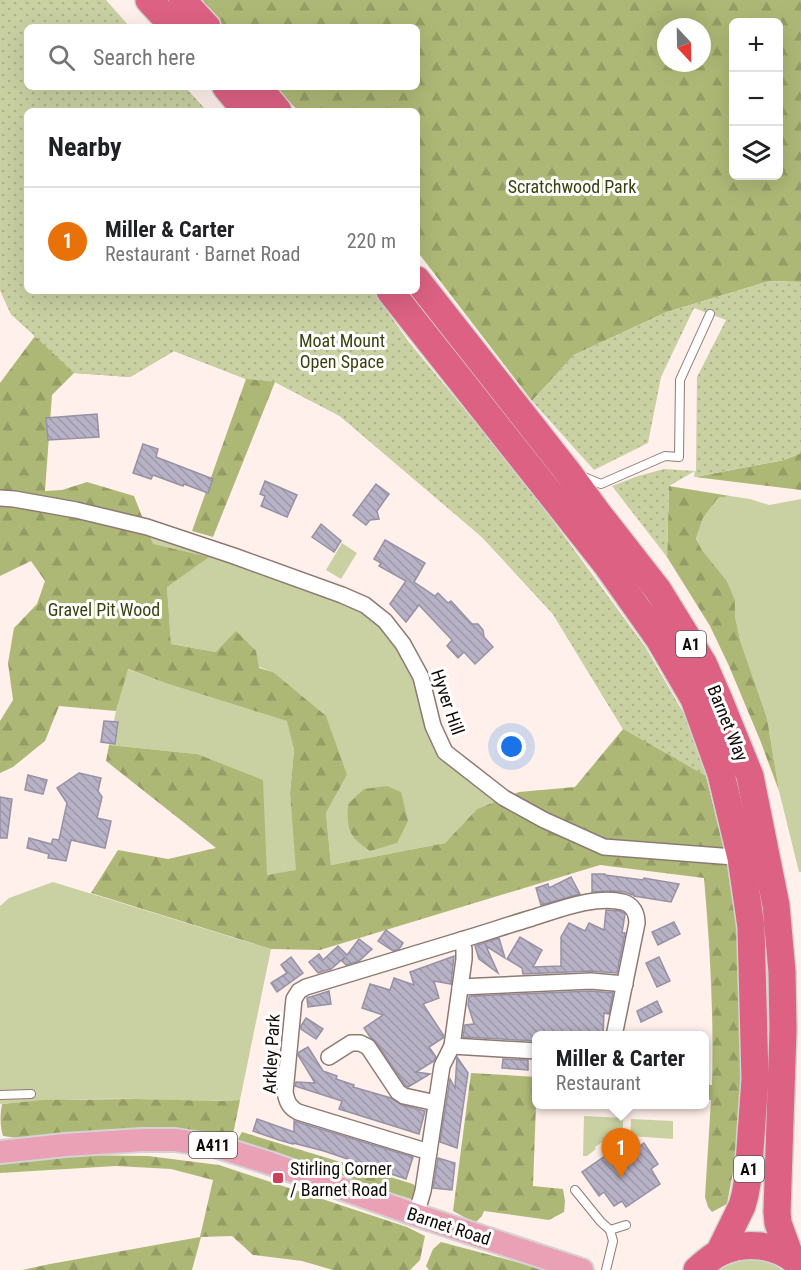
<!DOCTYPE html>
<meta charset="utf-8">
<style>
:root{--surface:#fff;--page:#f6f6f6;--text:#202124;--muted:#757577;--line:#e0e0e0;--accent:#d0405a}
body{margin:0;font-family:"Roboto Condensed",sans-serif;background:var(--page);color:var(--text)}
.controls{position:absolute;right:18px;top:18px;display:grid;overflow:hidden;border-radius:9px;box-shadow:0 6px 24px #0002}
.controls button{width:54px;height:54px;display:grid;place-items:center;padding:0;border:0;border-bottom:2px solid var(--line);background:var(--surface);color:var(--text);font:30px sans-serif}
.compass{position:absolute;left:657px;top:18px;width:54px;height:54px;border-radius:50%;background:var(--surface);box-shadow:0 6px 24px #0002;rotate:158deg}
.you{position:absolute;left:512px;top:747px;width:21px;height:21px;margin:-15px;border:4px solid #fff;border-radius:50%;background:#1a73e8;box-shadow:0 0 0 9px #1a73e833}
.badge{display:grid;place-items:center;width:39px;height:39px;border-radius:50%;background:var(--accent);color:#fff;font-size:20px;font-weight:700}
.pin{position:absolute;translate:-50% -50px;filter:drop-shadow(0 2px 3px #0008)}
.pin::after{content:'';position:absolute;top:32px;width:21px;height:18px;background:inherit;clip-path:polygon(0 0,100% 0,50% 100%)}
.popup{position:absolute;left:532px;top:1031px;width:177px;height:78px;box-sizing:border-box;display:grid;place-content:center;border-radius:9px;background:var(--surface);filter:drop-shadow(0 2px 4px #0005);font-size:20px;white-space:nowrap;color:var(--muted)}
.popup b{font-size:22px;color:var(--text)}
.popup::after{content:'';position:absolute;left:50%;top:100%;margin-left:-12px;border:12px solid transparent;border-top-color:var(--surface)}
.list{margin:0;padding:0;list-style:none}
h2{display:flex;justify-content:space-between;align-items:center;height:78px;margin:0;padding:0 24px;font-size:26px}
h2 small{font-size:20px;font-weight:400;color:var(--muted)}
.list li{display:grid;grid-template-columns:39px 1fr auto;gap:18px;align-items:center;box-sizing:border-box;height:108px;padding:0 24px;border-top:2px solid var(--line)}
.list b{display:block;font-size:22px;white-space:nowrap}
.list p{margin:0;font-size:20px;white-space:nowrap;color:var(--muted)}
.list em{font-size:20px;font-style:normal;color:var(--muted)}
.icon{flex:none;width:33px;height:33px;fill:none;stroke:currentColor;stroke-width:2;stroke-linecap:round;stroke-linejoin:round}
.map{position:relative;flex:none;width:801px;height:1270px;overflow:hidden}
.search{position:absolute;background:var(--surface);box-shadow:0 6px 24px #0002;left:24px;top:24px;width:396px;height:66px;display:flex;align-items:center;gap:15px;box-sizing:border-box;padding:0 21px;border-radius:9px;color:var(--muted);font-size:22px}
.panel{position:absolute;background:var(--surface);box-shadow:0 6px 24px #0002;left:24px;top:108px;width:396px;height:186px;border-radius:9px}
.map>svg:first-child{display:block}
.grass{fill:#c9d1a3}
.forest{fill:url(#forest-firs);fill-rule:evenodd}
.park{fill:url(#park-dots)}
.building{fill:url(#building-back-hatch);stroke:#9791a4;stroke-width:1.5}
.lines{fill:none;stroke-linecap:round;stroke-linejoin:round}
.lane-casing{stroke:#8f7a73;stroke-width:10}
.street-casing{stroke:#8f7a73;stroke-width:18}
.primary-casing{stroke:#d4d3d2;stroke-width:26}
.highway-casing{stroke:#d4d3d2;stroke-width:30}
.lane{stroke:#fff;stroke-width:8}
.street{stroke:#fff;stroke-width:15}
.primary{stroke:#eaa0b5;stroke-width:22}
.highway{stroke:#dc6183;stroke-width:27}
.poi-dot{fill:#d0405a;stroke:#fff;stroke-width:2}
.labels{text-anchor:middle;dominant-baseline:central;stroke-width:6;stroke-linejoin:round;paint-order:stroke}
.shield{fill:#fff;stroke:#585451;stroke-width:1.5}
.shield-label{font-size:16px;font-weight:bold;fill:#110a07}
.park-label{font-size:18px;fill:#3b410e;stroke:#fff}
.street-label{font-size:18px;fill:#110a07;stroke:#fff}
.poi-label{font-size:18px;fill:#110a07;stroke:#fff;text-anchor:start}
</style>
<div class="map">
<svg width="801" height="1270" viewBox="0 0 801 1270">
<defs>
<pattern id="forest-firs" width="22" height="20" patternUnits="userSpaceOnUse" patternTransform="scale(1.5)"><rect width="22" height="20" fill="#aeb876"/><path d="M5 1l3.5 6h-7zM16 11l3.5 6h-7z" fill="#959d65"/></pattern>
<pattern id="park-dots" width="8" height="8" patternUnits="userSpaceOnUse" patternTransform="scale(1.5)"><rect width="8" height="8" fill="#c9d1a3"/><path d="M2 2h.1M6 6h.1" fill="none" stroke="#acb28b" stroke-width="1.8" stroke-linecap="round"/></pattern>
<pattern id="building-back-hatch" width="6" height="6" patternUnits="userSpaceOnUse" patternTransform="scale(1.5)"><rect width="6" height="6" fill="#b8b2c6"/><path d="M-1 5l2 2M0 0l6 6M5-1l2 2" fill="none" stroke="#9d98a9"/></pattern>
</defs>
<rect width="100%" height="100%" fill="#fff0eb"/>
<!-- grass -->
<g class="grass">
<polygon points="730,496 750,499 769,505 801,499 801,872 799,872 779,791 767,718 740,640 735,616 735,600 727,581 702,550 696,537 703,518 718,498"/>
<polygon points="147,527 342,595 403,644 445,752 504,798 477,809 445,843 331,865 326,813 347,775 273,672 216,652 171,644 167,587"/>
<polygon points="342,543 357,553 341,579 326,570"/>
<polygon points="127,669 165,683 288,721 294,750 290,793 297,871 266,875 197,754 109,745 116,711"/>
<path d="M53,882l218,67 -31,151c-34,2 -68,0 -102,-1 -46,-1 -92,1 -138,5v-198l9,-8z"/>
<polygon points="584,1116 623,1118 623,1136 620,1138 617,1132 595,1147 596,1149 587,1156 583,1156"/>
<polygon points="631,1119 673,1121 673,1139 630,1136"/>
<polygon points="740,1257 771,1262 782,1270 716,1270 720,1267"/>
</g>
<!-- forest -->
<g class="forest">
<path d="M197,0h604v282l-31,-1 -103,31 -93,43 -42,46 -115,-150v-140h-119l-22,-24h141v-60h-195zM734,22h44v154h-44zM666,27h36v36h-36z"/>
<path d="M0,290l27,1h346l34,49 118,143 120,164 40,69 21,60 26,105 6,53 4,150 -6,72 -9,48 -15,8 -4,-5 -3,-10 6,-97 -6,-1v-14h7c2,-69 -2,-138 -8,-207l-104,-13 -280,85 -49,-1 -180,-56 27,-43 50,9 48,-11 -110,-87 3,-16 88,9 66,26 4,95 29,-5 -6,-77 4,-43 -7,-29 -122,-38 -37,-14 -12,42 -57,-5 -14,35 -32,26 -13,6v-52l13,-21 -5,-37 6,-35 23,-24 8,-23 -14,-20 -31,15v-193l35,-47 -24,-22zM174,351l72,28 -54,152 21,6 62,-155 65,34 142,121 71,77 70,115 -48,58 -56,5 -15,6 -27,11 -32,34 -114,22 -5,-52 21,-38 -21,-59 -53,-44 -14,-4 -3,-17 -20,-20 -20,21 -45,-8 -4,-57 42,-30 -56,-13 -19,-48 -47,-14 -25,8 -17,1 7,-96 22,-22 56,4z"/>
<polygon points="801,453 801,490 695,477 784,460"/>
<polygon points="669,486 730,496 718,498 703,518 696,538 702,550 727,581 735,600 735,616 740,640 767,718 779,791 760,740 729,666 710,626 667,557"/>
<path d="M387,786l14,6 7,29 -11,22 -27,8c-22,-15 -23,-21 -22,-47l16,-15z"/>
<polygon points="471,1073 537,1077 533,1186 563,1189 565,1201 564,1212 549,1220 484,1211 482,1216 475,1223 453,1211"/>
<path d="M136,1099l83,2 21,-1 -9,44 -200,-4 -28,-4c-3,-11 -3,-21 -1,-32l41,-4z"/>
<polygon points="242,1132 413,1184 419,1190 414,1200 240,1146 238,1139"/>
<polygon points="66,1155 148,1156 219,1165 407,1227 425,1236 420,1260 410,1270 333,1270 302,1261 253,1255 232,1236 201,1237 192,1270 22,1270 50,1264 200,1237 213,1180 171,1169 116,1166 0,1173 0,1163 14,1160"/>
<polygon points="441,1242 543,1269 543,1270 429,1270 426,1266 433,1249"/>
</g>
<!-- park -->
<g class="park">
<polygon points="0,0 106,0 130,27 27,27 27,87 185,87 207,111 27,111 27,291 373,291 407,340 525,483 645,647 685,716 706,776 623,729 553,614 482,537 340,416 275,382 246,379 174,351 130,377 74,373 11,314 0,290"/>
<polygon points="770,281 801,282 801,453 784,460 694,477 695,471 669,486 667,557 612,486 638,476 664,469 696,471 697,377 726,320 694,308 661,377 648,443 594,470 532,401 574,355 667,312"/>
</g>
<!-- building -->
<g class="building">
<polygon points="97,414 99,437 48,440 46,418"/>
<polygon points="143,444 158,449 156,457 213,479 208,493 184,484 183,486 153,475 151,479 133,473"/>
<polygon points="265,481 297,495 287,517 261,506 265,496 260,494"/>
<polygon points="376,484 389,494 377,511 379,519 370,520 366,525 353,515"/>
<polygon points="321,524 341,541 334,552 312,537"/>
<polygon points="385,540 425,563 414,582 435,596 438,593 448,603 451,601 472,624 478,624 483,630 484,637 493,647 475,664 464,652 458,658 447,646 452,640 419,605 406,622 390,604 406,581 379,566 381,563 374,559"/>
<polygon points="104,721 118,722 115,744 101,742"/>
<polygon points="79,773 101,778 98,791 102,797 97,818 111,821 105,848 71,840 66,861 48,858 49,854 27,848 29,838 51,844 53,839 59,840 67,803 57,788"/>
<polygon points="28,775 47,780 43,794 25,790"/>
<polygon points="0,797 12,799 7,838 0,838"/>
<polygon points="592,874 605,874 605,875 643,880 644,878 679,884 671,902 634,896 633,893 632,895 625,892 613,891 592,892"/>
<polygon points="571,877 580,894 541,905 536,888 548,884 549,888"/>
<polygon points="606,910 620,911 625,914 622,933 625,933 617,973 591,971 523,974 522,968 507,959 520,937 542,950 533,967 561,966 561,937 569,923 585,931 589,923 604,930"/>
<polygon points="674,922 680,934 658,945 652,932"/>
<polygon points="386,930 403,943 399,949 393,951 378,941"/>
<polygon points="499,938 505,958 486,946 498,973 479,959 475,946"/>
<polygon points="359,939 372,949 359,961 346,965 342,961 345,957 331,969 318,973 309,962 319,954 323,960 338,946 347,955"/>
<polygon points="454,956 451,984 434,981 439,998 423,1004 444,1036 443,1038 429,1047 436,1057 434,1061 416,1072 430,1074 408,1087 405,1085 376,1042 370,1037 364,1028 383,1015 362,1008 370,984 390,990 394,978 414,985 410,972"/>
<polygon points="291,957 303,973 277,992 271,983 287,973 281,965"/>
<polygon points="659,957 670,981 657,987 646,963"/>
<polygon points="329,991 331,1004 308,1007 307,998"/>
<polygon points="591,991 613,993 609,1014 604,1013 603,1035 537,1035 537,1041 463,1037 465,1025 474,1024 468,1005 469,997 472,996"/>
<polygon points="657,1001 662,1012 641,1022 637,1011"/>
<polygon points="306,1018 323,1029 316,1039 301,1029 301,1026"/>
<polygon points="308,1047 323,1071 337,1076 336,1079 354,1085 353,1087 391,1098 402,1105 425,1111 419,1134 339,1109 342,1101 295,1086 296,1082 315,1083 298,1055 299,1052"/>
<polygon points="457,1057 468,1073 457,1148 440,1142 450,1079 455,1088"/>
<polygon points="503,1059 528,1060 528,1070 502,1068"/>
<polygon points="257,1119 294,1132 294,1121 413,1157 406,1179 324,1151 293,1143 293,1144 279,1140 253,1131"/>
<polygon points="624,1143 631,1144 634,1150 644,1143 658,1164 651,1169 660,1184 626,1207 622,1201 614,1206 604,1192 599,1196 582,1172"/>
<polygon points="438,1158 455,1163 452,1190 433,1188"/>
</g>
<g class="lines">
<!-- lane casing -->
<g class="lane-casing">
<g id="lane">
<polyline points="582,476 601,484 665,456 679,457 680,380 710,314"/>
<polyline points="0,1095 31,1094"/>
<polyline points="575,1190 601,1222 610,1230 626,1225"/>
<polyline points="606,1270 613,1241 610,1230"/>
</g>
</g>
<!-- street casing -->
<g class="street-casing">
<g id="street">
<polyline points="0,498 14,499 76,510 147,527 234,556 342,595 365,605 385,621 403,644 421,677 433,726 445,752 504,798 544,820 604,847 747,858"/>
<polyline points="460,987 591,981 625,984"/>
<polyline points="452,1046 537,1051"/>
<polyline points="329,1057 351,1043 360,1043 368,1047 398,1092 404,1096 436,1103"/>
<path d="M429,1152l-131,-40c-9,-5 -11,-10 -13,-20l9,-93 5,-8 7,-4 155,-47"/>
<path d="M416,1215l7,-24 19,-125 10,-20 12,-87v-10l-3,-9c24,-7 47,-15 71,-22 26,-8 63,-23 91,-16 10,3 14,11 14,21l-23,113"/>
</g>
</g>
<!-- primary casing -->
<g class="primary-casing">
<polyline id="primary" points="0,1152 65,1145 142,1140 175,1140 215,1146 272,1164 416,1215 582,1270"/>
</g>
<!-- highway casing -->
<g class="highway-casing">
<g id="highway">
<polyline points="149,0 174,27"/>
<polyline points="182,0 207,27"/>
<polyline points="226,87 246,111"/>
<polyline points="258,87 278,111"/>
<polyline points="417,280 567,471 597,512 658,590 703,663 720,702 750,776 776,905 782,972 783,1030 777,1212 778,1223 790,1256"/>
<polyline points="390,291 606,564 659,639 694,699 721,774 741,858 751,927 755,1079 748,1178 745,1195 742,1206 719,1253"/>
<path d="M697,1270c7,-6 14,-13 22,-17 26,-13 58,-9 79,10"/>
</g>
</g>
<!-- lane -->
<use href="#lane" class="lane"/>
<!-- street -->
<use href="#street" class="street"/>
<!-- primary -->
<use href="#primary" class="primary"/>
<!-- highway -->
<use href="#highway" class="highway"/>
</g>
<!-- markers -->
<rect class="poi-dot" x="272" y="1172" width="12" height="12" rx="3"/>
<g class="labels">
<!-- shield labels -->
<g class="shield">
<rect x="676" y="631" width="30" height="26" rx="4.5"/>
<rect x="189" y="1132" width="48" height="26" rx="4.5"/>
<rect x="734" y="1156" width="30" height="26" rx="4.5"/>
</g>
<g class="shield-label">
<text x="691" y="644">A1</text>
<text x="213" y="1145">A411</text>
<text x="749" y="1169">A1</text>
</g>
<!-- park labels -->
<g class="park-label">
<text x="572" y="186">Scratchwood Park</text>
<text x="342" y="340">Moat Mount<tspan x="342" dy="21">Open Space</tspan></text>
<text x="104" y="609">Gravel Pit Wood</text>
</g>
<!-- street labels -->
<g class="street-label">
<text transform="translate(448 702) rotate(71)">Hyver Hill</text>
<text transform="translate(728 723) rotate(68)">Barnet Way</text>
<text transform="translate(271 1054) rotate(-87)">Arkley Park</text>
<text transform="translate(449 1226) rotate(18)">Barnet Road</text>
</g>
<!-- poi labels -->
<g class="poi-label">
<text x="290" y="1168">Stirling Corner<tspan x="290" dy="21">/ Barnet Road</tspan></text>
</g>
</g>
</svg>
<div class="controls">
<button>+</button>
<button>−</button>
<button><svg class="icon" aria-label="layers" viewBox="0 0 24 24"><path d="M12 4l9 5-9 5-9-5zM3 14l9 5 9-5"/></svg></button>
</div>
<svg class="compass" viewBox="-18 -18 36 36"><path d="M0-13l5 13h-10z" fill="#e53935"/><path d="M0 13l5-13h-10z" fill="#757577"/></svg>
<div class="you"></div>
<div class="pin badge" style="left:621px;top:1178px;background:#e8710a">1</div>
<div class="popup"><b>Miller &amp; Carter</b>Restaurant</div>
<div class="search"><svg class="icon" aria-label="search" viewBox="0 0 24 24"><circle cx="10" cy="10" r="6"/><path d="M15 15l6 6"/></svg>Search here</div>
<section class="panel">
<h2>Nearby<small></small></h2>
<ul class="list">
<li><span class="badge" style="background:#e8710a">1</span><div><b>Miller &amp; Carter</b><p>Restaurant · Barnet Road</p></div><em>220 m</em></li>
</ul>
</section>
</div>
